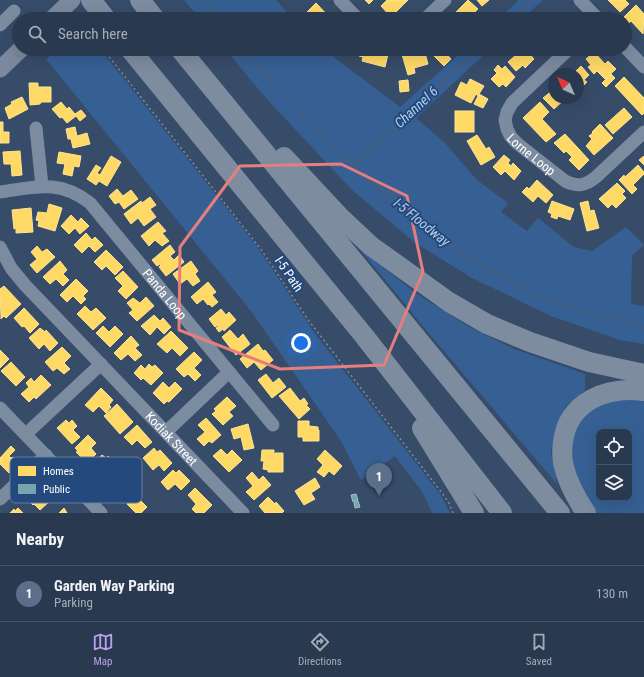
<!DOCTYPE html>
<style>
:root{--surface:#29394f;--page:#314056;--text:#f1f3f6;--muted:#a5acb7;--line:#455366;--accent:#bca0f2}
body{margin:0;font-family:"Roboto Condensed",sans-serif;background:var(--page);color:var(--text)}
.controls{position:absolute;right:12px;bottom:12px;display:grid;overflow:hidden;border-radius:8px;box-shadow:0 4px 16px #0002}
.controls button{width:36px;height:36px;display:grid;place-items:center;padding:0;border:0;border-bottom:1px solid var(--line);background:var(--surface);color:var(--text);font:20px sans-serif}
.compass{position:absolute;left:548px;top:68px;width:36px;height:36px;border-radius:50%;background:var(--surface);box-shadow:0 4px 16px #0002;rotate:316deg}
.you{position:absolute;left:301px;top:343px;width:14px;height:14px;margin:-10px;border:3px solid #fff;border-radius:50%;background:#1a73e8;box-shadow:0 0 0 6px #1a73e833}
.badge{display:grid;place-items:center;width:26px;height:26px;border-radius:50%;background:var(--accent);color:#fff;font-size:13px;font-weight:700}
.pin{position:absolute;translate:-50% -33px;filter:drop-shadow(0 1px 2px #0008)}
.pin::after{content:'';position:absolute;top:21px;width:14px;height:12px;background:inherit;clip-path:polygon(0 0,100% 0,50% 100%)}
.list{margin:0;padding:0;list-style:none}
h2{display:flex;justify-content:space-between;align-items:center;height:52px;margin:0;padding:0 16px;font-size:17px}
h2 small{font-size:13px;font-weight:400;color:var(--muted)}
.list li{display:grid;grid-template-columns:26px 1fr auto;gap:12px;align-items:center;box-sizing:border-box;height:56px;padding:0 16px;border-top:1px solid var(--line)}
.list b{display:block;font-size:15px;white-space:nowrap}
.list p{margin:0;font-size:13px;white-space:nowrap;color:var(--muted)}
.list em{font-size:13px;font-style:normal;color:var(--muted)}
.icon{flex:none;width:22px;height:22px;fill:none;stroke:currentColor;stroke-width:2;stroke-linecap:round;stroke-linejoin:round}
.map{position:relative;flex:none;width:644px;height:513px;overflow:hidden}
.search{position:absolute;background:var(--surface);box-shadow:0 4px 16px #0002;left:12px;right:12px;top:12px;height:44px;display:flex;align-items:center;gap:10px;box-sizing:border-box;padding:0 14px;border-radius:22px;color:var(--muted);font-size:15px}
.sheet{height:108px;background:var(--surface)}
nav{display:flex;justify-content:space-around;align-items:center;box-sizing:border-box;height:56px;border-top:1px solid var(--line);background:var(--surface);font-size:11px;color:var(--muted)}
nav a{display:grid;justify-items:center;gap:2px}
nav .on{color:var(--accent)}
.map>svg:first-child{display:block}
.green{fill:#366093;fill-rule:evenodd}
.homes{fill:#ffd966;stroke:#ffe494}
.public{fill:#76a5af;stroke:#9fc0c7}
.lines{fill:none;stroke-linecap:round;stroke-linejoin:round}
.stream{stroke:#425e82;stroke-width:2.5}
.path{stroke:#7c8ca0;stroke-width:1.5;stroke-dasharray:2 3;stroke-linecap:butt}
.minor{stroke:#7c8ca0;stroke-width:13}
.major{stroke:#7b899e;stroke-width:17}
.highway{stroke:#7e8ca0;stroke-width:20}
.major-bridge{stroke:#7b899e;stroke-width:17}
.marked{fill:none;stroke:#e67e7e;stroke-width:3;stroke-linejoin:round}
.labels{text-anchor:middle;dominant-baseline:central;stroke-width:4;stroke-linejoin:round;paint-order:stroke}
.street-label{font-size:13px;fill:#fff;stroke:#23497d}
.water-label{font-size:14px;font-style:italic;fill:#b2cded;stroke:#23497d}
.key{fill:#23497d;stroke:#6580a4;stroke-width:1}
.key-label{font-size:11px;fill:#fff}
</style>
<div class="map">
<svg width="644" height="513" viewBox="0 0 644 513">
<rect width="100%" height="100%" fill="#374c69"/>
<!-- green -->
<g class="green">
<polygon points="184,0 276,0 293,19 200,19"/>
<polygon points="519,0 543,0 522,19 498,19"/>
<polygon points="57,49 100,49 256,245 316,335 440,494 450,513 432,513 423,493 395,456 361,480 341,441 251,311 46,59"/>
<polygon points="225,49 323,49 400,107 465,49 490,49 416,118 444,142 477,180 508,203 501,212 527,231 538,218 574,247 592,251 626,227 644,245 632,256 631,304 644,306 644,344 620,340 551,316 472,278 414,242 352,190 265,97"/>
<polygon points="358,247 414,292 466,325 514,349 585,374 585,390 566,406 556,428 551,452 557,484 426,330"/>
<path d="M644,396v117h-50l-23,-45 -1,-35 7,-13 27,-20zM599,432h30v66h-30z"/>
</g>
<!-- homes -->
<g class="homes">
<polygon points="365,0 373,0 369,4"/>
<polygon points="387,0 408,0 391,17 381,6"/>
<polygon points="468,0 478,9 467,19 455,19 453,17 457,13 456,12"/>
<polygon points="477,0 489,0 482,6"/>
<polygon points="608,0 625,0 629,4 620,12"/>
<polygon points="316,3 331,19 314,19 307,12"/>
<polygon points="636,5 644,14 643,34 631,21 628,24 623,18"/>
<polygon points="361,49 385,49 389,50 385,67 362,61 363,57 359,56"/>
<polygon points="408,49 411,49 413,57 425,53 428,64 414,68 415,73 408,75 401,51"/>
<polygon points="434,49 442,49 451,59 444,66 434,56 438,53"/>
<polygon points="514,49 525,49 534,59 525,68 523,65 516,71 508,62 516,55 512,50"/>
<polygon points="535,49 545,49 540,54"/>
<polygon points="594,52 605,64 608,61 616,69 605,79 597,71 594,74 588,67 591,65 586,59"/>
<polygon points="498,65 502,69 505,66 515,77 506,87 503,84 499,87 491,79 497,73 494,70"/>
<polygon points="581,66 589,75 584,80 587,82 581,88 578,85 578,74 573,74"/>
<polygon points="611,74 615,78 606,87 602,83"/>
<polygon points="624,77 644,98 644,113 642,115 615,86"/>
<polygon points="470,79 484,86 479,94 488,99 483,108 474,104 478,96 476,94 471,103 455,95 461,82 467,85"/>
<polygon points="408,80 409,91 400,92 399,81"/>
<polygon points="29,83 38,83 38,87 51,87 51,102 41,102 40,104 30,105"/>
<polygon points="553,90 554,91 554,98 566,98 554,109 543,98"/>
<polygon points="22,97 28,109 9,119 5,108 12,104 11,102"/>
<polygon points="61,102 67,109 69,107 75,114 81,110 86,116 80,121 76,116 67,123 62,117 60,118 52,109"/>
<polygon points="540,102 549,112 542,119 556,134 546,142 523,118"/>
<polygon points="624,108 632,117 613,134 605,125"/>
<rect x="455" y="111" width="19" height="21"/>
<polygon points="0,122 3,122 3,132 9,132 9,143 0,143"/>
<polygon points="600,124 613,138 594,155 586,146 592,139 589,136 593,133 592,132"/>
<polygon points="75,127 77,136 87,133 90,144 73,148 71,139 68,139 66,129"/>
<polygon points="565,134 589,160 579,170 569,160 572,157 566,151 564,153 554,143"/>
<polygon points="477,135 486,149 489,147 495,157 481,165 467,141"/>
<polygon points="20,151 22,175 12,176 11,164 4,164 3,152"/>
<polygon points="59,152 81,156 79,167 74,166 72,176 63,174 65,164 57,163"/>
<polygon points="504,155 510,160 508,163 511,166 513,163 521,171 514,180 505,171 501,175 493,167"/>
<polygon points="111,156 121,162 107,186 99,181 96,185 87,179 96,165 101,168 97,173 100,175"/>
<polygon points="644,156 644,165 639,160"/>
<polygon points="638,165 644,172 644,174 633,185 637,189 632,194 619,180 624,175 625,177"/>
<polygon points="537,180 553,195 546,203 538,196 533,202 522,192 527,187 529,189"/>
<polygon points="617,183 625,191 622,194 626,198 616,208 612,204 608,208 599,199"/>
<polygon points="117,189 123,196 131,190 138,199 124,209 119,202 115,204 109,196"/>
<polygon points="150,197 156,205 150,209 156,217 144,226 138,218 131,224 124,214 141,201 142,203"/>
<polygon points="552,201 574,209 570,220 558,216 557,219 551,217 552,214 548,212"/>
<polygon points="588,201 590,211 594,210 599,228 587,231 580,203"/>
<polygon points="49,204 62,208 55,231 38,226 39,221 36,220 38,212 47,213"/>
<polygon points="31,208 33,232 16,233 16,228 14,229 12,210"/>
<polygon points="71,215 78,222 81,218 89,226 80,234 75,228 69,234 61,226"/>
<polygon points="158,222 166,231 162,233 169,241 162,246 155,240 149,246 141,236"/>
<polygon points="86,233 92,240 95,237 103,245 95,252 89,246 82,253 74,245"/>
<polygon points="170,245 175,252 170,256 174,260 179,255 184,262 166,276 159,267 161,265 160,264 157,266 152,260"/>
<polygon points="37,246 42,252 47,249 55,257 37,273 30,265 37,259 31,252"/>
<polygon points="106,250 123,267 115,275 106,266 102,270 94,262"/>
<polygon points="60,261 67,270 63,274 69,280 63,286 56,279 50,284 43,277"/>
<polygon points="191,261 198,271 195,274 200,281 193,286 187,279 180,284 173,274"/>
<polygon points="123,271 138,287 126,299 118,291 123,286 115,278"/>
<polygon points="76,279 88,291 83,296 86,299 81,304 73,296 67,302 60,295"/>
<polygon points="208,282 216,292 212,295 218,302 212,307 209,304 208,305 203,299 197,304 191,297"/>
<polygon points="4,286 21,304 6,318 4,316 1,319 0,289"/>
<polygon points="146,297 154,306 137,321 129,313 133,310 127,303 133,298 140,303"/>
<polygon points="85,306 91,312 96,308 106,318 93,330 77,314"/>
<polygon points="24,308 39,324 30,333 24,326 22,327 14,318"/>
<polygon points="221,309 226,315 229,312 236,320 224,331 223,329 219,332 216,328 219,326 218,325 215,327 209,319"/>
<polygon points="154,315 160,321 163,318 171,327 164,334 157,327 150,335 141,326"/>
<polygon points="103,326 109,332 115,326 123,334 110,347 96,333"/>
<polygon points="40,328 45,332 46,330 58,343 50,351 44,344 39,349 29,338"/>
<polygon points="230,330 238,339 243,334 250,344 236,355 222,337"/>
<polygon points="171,331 188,348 180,356 172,348 167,353 157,344"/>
<polygon points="131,336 139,345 135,348 142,355 135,361 128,354 121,360 114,353"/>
<polygon points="258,344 263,351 265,350 273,360 261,370 254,362 247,368 240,359"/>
<polygon points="62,347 71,356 64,363 70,369 64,374 57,368 53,371 45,362"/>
<polygon points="0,350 9,359 0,368"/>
<polygon points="194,352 202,360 194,368 201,375 195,381 188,374 184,377 176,369"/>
<polygon points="11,362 25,377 16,386 1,371"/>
<polygon points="149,364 152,367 155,365 163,373 151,385 143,378 141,380 134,373 141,365 145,369"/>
<polygon points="266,374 273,383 279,378 286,387 272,398 258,380"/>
<polygon points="41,375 51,385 36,399 34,397 29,402 21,394 29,387 26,383 31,378 34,382"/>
<polygon points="163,382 169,388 175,382 182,389 169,402 167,401 164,404 153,393"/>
<polygon points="101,388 113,400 109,405 111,407 106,413 99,406 93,412 85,405"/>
<polygon points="290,388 300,401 304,398 308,404 306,405 310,409 299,419 279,396"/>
<polygon points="227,397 236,406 229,412 233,416 223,425 212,414 216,411 214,409"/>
<polygon points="117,404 133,422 120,434 104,416"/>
<polygon points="206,418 221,435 212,443 209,441 204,446 197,439 205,432 198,425"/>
<polygon points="66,420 69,423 72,420 77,426 73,430 80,437 72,444 57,428"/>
<polygon points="298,421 309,421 309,426 318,427 318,430 319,430 319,441 303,441 303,437 298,437"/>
<polygon points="248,424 254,448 244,450 241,437 234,439 231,429"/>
<polygon points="137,425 152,442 145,448 137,440 132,445 124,437"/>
<polygon points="88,435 96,443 91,448 96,454 89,461 85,458 83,459 76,452 78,451 75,448"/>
<polygon points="11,446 15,450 9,456 11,458 13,457 18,465 9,473 0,464 0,458"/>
<polygon points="154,448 157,452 160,450 172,463 164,471 159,465 153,470 143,458"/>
<polygon points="221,449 227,455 232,450 242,460 229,472 213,456"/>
<polygon points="262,450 274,450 274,455 275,455 275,453 283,453 283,472 268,472 268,470 263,469 264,461 261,461"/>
<polygon points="325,450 342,466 334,475 329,471 324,477 317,472 323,465 317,459"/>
<polygon points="102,455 106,458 108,456 114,462 111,465 115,469 107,477 93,463"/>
<polygon points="173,470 176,473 179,470 190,481 181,490 175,484 168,490 161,482"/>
<polygon points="252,472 259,480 263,476 271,485 254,500 246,492 253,486 246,478"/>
<polygon points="315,478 320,487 311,493 315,499 304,505 295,491"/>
<polygon points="29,482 34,488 36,487 43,495 45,493 51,500 40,510 34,504 33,505 26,497 25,499 18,492"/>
<polygon points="195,488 212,505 204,513 196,513 192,509 196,504 188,495"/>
<polygon points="133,493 147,507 141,513 136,513 127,504 128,503 125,500"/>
<polygon points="268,497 275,504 276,502 284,511 282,513 265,513 259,506"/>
<polygon points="18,508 23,513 10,513 14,509 15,511"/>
<polygon points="64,508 67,513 59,513"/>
</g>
<!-- public -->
<g class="public">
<polygon points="356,494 358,500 353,502 351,495"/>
<polygon points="358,501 360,507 355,508 354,503"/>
</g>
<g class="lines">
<!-- stream -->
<g class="stream">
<polyline points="205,0 220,19"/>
<polyline points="511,19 531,0"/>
<polyline points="244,49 261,71 331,147 448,245 540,298 644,327"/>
<polyline points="354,166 478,49"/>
</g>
<!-- path -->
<g class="path">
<polyline points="78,13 83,19"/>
<polyline points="103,49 260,248 309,321 442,493 449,503 453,513"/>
</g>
<!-- minor -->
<g class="minor">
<polyline points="340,0 358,19"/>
<polyline points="580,0 598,19"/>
<polyline points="425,19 445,0"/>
<polyline points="0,25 14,11"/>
<polyline points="625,47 644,67"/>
<path id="s1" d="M569,49l-57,54 -5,9 -2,8 2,9 4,8 7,7 47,37c13,6 20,5 31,-4l48,-45"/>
<polyline points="36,128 42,186"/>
<path id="s2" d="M0,192c35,-5 60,-13 90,11l183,222"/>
<path id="s3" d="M0,247l11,21 14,17 218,228"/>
<polyline points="0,408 101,513"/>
<polyline points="166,432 229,372"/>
<polyline points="26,434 101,364"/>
<polyline points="0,499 46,455"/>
</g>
<!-- major -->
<polyline class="major" points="0,69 21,49"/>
<!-- highway -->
<g class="highway">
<polyline points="91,0 106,19"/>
<polyline points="140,0 155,19"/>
<polyline points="130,49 365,337 502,513"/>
<polyline points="180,49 560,513"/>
<polyline points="284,157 341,218 371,246 449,302 487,324 530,342 589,362 644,374"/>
<polyline points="422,428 474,513"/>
<path d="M586,513c-10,-15 -19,-31 -23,-50 -1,-7 -1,-15 0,-21 5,-41 44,-56 81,-51"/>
</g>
<!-- major-bridge -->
<polyline class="major-bridge" points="52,19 72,0"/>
</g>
<!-- marked area -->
<path class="marked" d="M341,164l66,32 16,76 -39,93 -104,4 -101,-39 1,-83 60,-81z"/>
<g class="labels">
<!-- street labels -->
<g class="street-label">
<text stroke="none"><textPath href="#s1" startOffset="142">Lorne Loop</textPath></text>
<text transform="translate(289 274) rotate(56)">I-5 Path</text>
<text stroke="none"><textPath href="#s2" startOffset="212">Panda Loop</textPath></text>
<text stroke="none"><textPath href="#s3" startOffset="258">Kodiak Street</textPath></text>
</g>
<!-- water labels -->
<g class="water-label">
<text transform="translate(416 107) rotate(-43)">Channel 6</text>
<text transform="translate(422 222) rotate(39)">I-5 Floodway</text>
</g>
</g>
<!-- legend -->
<rect x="10" y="457" width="132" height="46" rx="6" class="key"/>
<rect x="18" y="466" width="18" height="10" fill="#ffd966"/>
<rect x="18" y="484" width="18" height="10" fill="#76a5af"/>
<g class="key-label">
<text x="43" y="475">Homes</text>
<text x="43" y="493">Public</text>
</g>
</svg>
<div class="controls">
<button><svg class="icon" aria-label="locate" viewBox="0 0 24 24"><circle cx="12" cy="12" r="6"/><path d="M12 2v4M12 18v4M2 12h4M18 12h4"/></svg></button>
<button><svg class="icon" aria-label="layers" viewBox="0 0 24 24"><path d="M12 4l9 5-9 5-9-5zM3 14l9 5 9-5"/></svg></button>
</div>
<svg class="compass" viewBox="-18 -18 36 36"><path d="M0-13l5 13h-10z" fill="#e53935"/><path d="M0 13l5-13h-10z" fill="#a5acb7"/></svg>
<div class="you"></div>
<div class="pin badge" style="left:379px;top:496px;background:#5c6f8a">1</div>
<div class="search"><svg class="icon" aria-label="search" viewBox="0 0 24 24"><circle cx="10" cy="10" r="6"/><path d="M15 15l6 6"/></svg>Search here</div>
</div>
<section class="sheet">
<h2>Nearby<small></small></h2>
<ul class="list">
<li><span class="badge" style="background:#5c6f8a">1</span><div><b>Garden Way Parking</b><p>Parking</p></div><em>130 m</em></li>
</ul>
</section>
<nav>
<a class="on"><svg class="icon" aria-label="map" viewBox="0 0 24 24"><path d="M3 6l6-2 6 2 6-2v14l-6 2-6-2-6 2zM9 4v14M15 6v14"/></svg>Map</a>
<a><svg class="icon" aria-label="directions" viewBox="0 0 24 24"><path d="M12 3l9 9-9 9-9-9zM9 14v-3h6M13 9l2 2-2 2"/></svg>Directions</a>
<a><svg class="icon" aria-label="saved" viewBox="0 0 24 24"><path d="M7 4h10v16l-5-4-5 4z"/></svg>Saved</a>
</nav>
